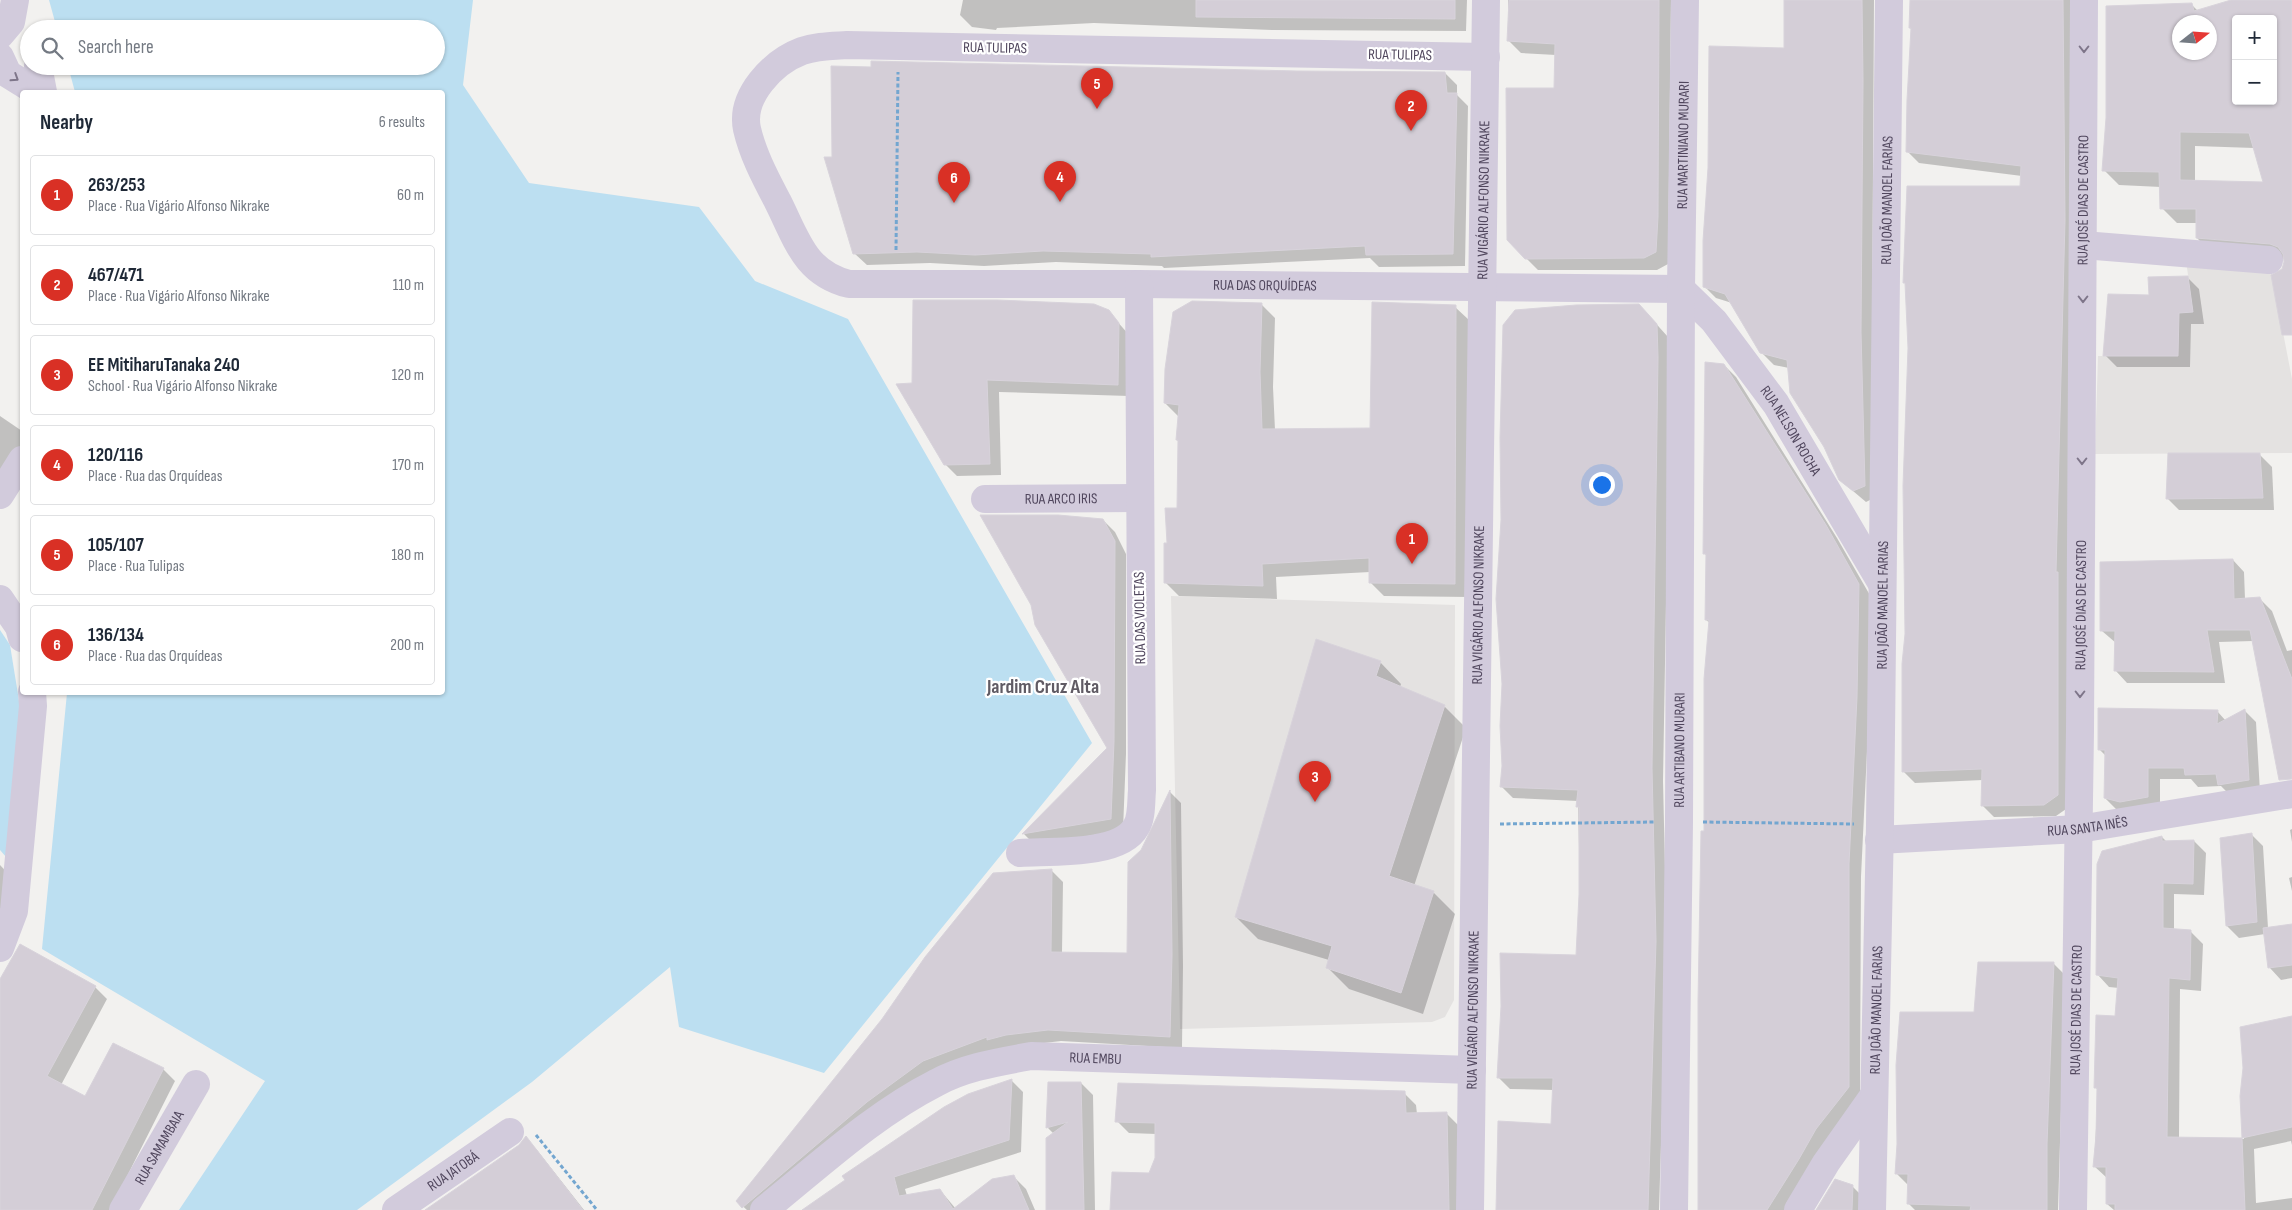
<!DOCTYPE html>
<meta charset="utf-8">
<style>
:root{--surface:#fff;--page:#f2f2f3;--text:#1f2937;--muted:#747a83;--line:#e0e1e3;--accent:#d93025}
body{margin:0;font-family:"Sofia Sans Condensed",sans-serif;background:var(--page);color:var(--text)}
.controls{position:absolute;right:15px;top:15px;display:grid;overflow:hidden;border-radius:5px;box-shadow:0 1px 4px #0004}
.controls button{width:45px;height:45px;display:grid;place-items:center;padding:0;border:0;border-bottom:1px solid var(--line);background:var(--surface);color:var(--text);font:25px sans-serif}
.compass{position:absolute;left:2172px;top:15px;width:45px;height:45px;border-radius:50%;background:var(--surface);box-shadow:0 1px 4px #0004;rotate:73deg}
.you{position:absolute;left:1601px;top:484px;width:18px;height:18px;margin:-12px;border:4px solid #fff;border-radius:50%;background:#1a73e8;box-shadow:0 0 0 8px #1a73e833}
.badge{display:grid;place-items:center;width:32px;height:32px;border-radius:50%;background:var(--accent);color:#fff;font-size:16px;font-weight:700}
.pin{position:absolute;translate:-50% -41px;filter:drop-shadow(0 1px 2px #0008)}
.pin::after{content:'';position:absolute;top:26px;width:18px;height:15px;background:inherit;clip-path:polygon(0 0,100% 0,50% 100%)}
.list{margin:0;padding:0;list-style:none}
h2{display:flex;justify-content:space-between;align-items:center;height:65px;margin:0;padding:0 20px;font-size:21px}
h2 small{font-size:16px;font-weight:400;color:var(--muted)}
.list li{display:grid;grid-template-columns:32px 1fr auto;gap:15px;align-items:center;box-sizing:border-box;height:80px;margin:0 10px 10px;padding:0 10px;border:1px solid var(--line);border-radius:5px}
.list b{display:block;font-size:19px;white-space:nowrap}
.list p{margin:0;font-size:16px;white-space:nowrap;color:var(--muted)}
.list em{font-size:16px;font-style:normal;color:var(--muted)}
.icon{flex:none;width:28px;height:28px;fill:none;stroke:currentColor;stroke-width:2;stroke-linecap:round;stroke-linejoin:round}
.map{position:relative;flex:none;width:2292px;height:1210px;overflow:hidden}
.search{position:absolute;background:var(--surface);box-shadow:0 1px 4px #0004;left:20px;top:20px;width:425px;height:55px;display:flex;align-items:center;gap:12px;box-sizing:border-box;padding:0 18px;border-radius:28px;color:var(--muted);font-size:19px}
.panel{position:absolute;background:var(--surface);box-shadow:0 1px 4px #0004;left:20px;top:90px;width:425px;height:605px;border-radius:5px}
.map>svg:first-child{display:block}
.education{fill:#e4e2e1}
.green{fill:#bcdff1}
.shadow{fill:#0003;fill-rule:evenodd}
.building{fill:#d4ced7;stroke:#d8d3db;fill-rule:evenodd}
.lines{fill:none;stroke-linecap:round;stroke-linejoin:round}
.path{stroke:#73a6d0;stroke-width:3;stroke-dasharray:4 2.5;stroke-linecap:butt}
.minor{stroke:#d2cbdc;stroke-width:28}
.oneway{stroke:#7e7589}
.labels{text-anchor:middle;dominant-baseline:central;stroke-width:4.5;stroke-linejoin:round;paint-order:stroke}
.street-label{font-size:15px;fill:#50465d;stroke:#fff}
.district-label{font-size:20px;font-weight:bold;fill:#605b64;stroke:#fff}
</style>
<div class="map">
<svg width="2292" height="1210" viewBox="0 0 2292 1210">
<rect width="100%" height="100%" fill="#f2f1ef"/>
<!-- education -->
<g class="education">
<polygon points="2185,253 2269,260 2292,379 2292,453 2095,454 2098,356 2178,356 2179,313 2193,312"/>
<polygon points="1171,596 1455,605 1454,1000 1445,1017 1432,1022 1180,1029"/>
</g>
<!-- green -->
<g class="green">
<polygon points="49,0 473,0 463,85 529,183 699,207 755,281 848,319 1092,743 824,1073 679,1027 670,967 532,1082 357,1210 179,1210 265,1081 42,949 67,693 442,692 442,92 75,92 68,66 436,66 436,29 57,29"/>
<polygon points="0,630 10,645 21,713 7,858 0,850"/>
</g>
<!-- shadow -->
<g class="shadow">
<polygon points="963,0 1467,0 1466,31 1273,30 1094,23 997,28 996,30 972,27 960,15"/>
<polygon points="1508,0 1671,0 1668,264 1657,270 1538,270 1526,258 1555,89 1556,55 1521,53 1509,41"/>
<polygon points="1786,0 1874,0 1872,345 1876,497 1866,502 1840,480 1789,368 1774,365 1761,352 1732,303 1716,298 1704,286 1785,49"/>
<polygon points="1911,0 2074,0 2069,807 2056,816 1994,817 1982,805 1983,780 1915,783 1903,771 2021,188 2022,176 1919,163 1907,151 1912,30 1910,28"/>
<path d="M2235,0h57v320l-9,-50 2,-11 -73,-6 -15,-15v-15h-20l-15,-15 -1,-21 -42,-2 -15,-15 3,-52 85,-113 6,6zM2236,19h37v82h-37zM2180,22h30v30h-30zM2195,146l59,2 11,35 -70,-2z"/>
<polygon points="1297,72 1445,73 1457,85 1457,95 1468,106 1465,266 1379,267 1370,258 1164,268 1162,266 1056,262 984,266 930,263 867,265 854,253 834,158"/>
<polygon points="2187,277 2199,289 2204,324 2191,324 2190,367 2117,367 2105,355 2150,296"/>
<polygon points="1261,304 1275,318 1273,387 1275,430 1372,429 1455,307 1469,320 1469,597 1384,596 1370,582 1370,572 1276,577 1277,599 1179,596 1165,582 1168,545 1178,509 1179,442 1177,440 1179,417 1165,403"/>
<polygon points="1108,311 1130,336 1129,396 999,392 1001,475 957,476 945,464 913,384"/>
<polygon points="1651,318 1668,337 1670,370 1663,781 1667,953 1659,1210 1497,1210 1552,1125 1554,1090 1510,1089 1499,1078 1502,1006 1577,957 1580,895 1578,801 1513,798 1501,786"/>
<polygon points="1724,365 1736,377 1837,538 1871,597 1869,710 1861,877 1860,1100 1787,1210 1699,1210 1698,1129 1710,623 1706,620 1707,556 1705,554"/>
<polygon points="0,416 22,431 22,447 0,483"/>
<polygon points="2260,455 2272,467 2274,510 2179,510 2167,498"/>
<polygon points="1103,520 1115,532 1126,554 1126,754 1123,830 1035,845 1024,834 1108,749"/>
<polygon points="2233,560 2244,572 2245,599 2260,599 2272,611 2287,651 2292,650 2292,769 2253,641 2219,642 2225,683 2127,683 2116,671 2116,643 2102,631"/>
<polygon points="1380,662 1401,684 1400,687 1444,706 1466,728 1414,886 1433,892 1455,914 1423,1014 1349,989 1327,967 1329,960 1258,939 1236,917"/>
<polygon points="2217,711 2226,721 2245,711 2256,722 2260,792 2231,796 2221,786 2198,787 2191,779 2160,779 2160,808 2117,810 2105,798 2106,756 2099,749"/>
<polygon points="1170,792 1181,803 1183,966 1182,1048 1061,1041 1019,1046 1000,1052 765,1210 747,1210 737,1201 1051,870 1063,882 1062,953 1128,955 1142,851"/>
<polygon points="2292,829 2292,842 2290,830"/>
<polygon points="2251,834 2263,846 2268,928 2292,925 2292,978 2281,980 2270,968 2265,934 2239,938 2227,926 2222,839"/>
<polygon points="2162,837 2167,842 2194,841 2206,853 2204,895 2174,894 2174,930 2191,932 2203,944 2201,991 2180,989 2179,1138 2244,1139 2241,1096 2292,1017 2292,1145 2291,1141 2254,1149 2256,1203 2292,1198 2292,1210 2114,1210 2107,1204 2107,1178 2094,1166 2098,1090 2095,1087 2117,1018 2119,988 2109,987 2098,975 2103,852"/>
<polygon points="0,865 14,880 0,925"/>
<polygon points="2292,877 2292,891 2289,878"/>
<polygon points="2053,963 2065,975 2058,1210 1915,1210 1908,1203 1908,1185 1897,1174 1975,1013"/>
<polygon points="0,984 95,987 107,999 61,1085 85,1098 163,1069 175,1081 110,1210 0,1210"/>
<polygon points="1011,1080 1023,1092 1021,1152 905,1189 907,1196 940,1190 956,1209 1014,1177 1026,1189 1035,1210 803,1210"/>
<polygon points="1049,1083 1081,1083 1093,1095 1095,1210 1047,1210 1047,1139 1054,1134 1048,1128"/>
<polygon points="1404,1093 1416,1105 1417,1114 1447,1114 1459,1126 1460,1210 1111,1210 1150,1174 1156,1158 1156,1134 1129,1133 1117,1121"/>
<polygon points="526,1138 537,1150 584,1210 427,1210 520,1146"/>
<polygon points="1852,1186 1866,1200 1866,1210 1818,1210"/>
</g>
<!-- building -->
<g class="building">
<polygon points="1196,0 1455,0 1455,19 1196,17"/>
<polygon points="1509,0 1659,0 1658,217 1656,252 1644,258 1525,259 1507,240 1506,88 1554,88 1555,44 1507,41"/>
<polygon points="1784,0 1862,0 1863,81 1861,332 1865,486 1853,491 1839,480 1824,447 1790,393 1787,360 1760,353 1725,294 1703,287 1703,241 1708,168 1709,46 1784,48"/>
<polygon points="1910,0 2063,0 2065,220 2056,572 2058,572 2058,795 2044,805 1981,806 1982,769 1902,772 1902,664 1905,634 1903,486 1908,348 1905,283 1903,283 1907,186 2020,186 2021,166 1906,152 1907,100 1911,28 1909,28"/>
<path d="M2231,0h61v335h-10l-11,-60 11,-6 2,-7 -1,-8 -5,-7 -8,-3 -74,-6v-29h-36l-1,-37 -57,-1 4,-53v-112l86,-3 2,8zM2236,19h37v82h-37zM2180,22h30v30h-30zM2180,132l69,1 14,49 -83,-2z"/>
<polygon points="871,61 1297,71 1445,72 1447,93 1457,93 1453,254 1366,255 1365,246 1151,257 1151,254 1043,251 975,255 917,252 853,254 824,157 832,157 831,66 871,67"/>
<polygon points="2188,276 2193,312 2179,313 2178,356 2103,356 2108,294 2149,295 2148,277"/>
<polygon points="913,300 997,300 1094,304 1109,310 1119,323 1118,385 987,380 990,464 944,465 896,384 912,383"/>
<polygon points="1192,301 1262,303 1260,372 1262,429 1370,428 1372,302 1456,305 1455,584 1369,583 1369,558 1262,564 1263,586 1164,583 1164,543 1167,543 1165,508 1177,508 1178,440 1176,440 1179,405 1164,403 1165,369 1173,312"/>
<polygon points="1639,304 1657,324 1658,357 1652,768 1656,941 1648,1210 1496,1210 1498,1121 1551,1124 1553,1078 1497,1078 1501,1006 1500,953 1576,955 1579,895 1579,807 1576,807 1578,790 1500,787 1502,766 1500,726 1502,684 1496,599 1501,520 1500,438 1503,325 1515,310 1576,305"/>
<polygon points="1705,362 1724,364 1826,525 1859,584 1857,697 1849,864 1849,1087 1816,1129 1799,1159 1767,1210 1698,1210 1698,1002 1701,831 1704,831 1704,679 1709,620 1705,620 1706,554 1703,554"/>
<polygon points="2168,453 2260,453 2263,498 2166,499"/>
<polygon points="980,515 1058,515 1103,519 1115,541 1114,741 1111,819 1022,834 1107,748 1035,625 1031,605"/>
<polygon points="2233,559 2234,599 2260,597 2292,679 2292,779 2279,780 2250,630 2207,630 2214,672 2114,671 2115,631 2100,631 2100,562"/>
<polygon points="1316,639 1381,661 1376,676 1445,705 1389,876 1434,891 1401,993 1326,968 1332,946 1235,917"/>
<polygon points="2098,708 2218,710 2217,724 2245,709 2249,780 2218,785 2216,774 2185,775 2184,768 2148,768 2148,797 2120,802 2104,798 2105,750 2098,750"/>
<polygon points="1170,790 1172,954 1170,1037 1048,1030 1006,1035 987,1040 987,1037 923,1061 867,1102 742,1208 736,1201 882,1019 925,957 993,873 1052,869 1051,952 1127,953 1128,862 1141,850"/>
<polygon points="2252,833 2257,922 2226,926 2220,838"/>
<polygon points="2162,836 2162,841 2194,840 2193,884 2163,883 2163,928 2191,930 2190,980 2169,978 2167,1137 2242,1138 2245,1210 2115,1210 2115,1204 2106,1204 2106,1167 2093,1167 2096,1136 2097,1088 2094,1088 2096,1015 2115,1016 2118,978 2096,975 2097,864 2102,851"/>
<polygon points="2292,924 2292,965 2268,968 2263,928"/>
<polygon points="20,944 96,986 47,1076 85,1096 113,1043 164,1068 92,1210 0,1210 0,979"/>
<polygon points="1978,962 2054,962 2047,1144 2047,1210 1970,1210 1971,1206 1907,1204 1908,1174 1895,1174 1897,1144 1896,1065 1900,1012 1974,1012"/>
<polygon points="2292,1016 2292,1127 2242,1138 2240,1096 2243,1068 2240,1027"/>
<polygon points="1012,1079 1009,1140 894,1177 899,1196 940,1189 953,1209 992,1179 1014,1175 1029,1210 802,1210 845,1180 842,1176 944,1107 968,1094"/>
<polygon points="1048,1082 1081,1082 1084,1210 1046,1210 1046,1138 1068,1122 1046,1128"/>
<polygon points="1118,1083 1405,1091 1406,1113 1447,1112 1449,1210 1110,1210 1112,1172 1149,1173 1155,1158 1155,1123 1115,1122"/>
<polygon points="526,1136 583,1210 425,1210 519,1145"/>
<polygon points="1835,1179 1853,1185 1852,1210 1816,1210"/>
</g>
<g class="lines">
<!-- path -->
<g class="path">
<polyline points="896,250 898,72"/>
<polyline points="1703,822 1854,824"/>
<polyline points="1500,824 1654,822"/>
<polyline points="536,1135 597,1210"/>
</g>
<!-- minor -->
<g class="minor">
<polyline points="0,35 11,22 15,0"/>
<polyline points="0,57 8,74 37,92"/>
<path id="s1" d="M1486,57l-639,-12c-16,1 -31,1 -45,6 -29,11 -62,45 -55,78 6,26 19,50 31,73 19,38 27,71 71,82h290l542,5"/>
<polyline points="38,66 43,92"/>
<polyline points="2083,245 2269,260"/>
<path id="s2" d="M1681,289l33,32 62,83 106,180"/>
<polyline points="0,495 22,460"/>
<path id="s3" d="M985,499l154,-1"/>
<polyline points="0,599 19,627 22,638"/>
<path id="s4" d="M1879,840l200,-11 213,-35"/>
<path d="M1020,853c30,-2 100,3 116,-26 6,-9 5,-26 6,-37l-3,-506"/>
<polyline points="0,948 14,911 33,706 32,692"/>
<path id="s5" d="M123,1210l73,-126"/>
<path id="s6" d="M396,1210l114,-78"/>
<path id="s7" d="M764,1210c55,-44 109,-95 172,-127 29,-16 63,-21 95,-27l441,14"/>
<path id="s8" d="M1470,1210l16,-1210"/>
<path id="s9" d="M1674,1210l5,-388 2,-533 4,-289"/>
<polyline points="1798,1210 1826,1163 1874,1095"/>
<path id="s10" d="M1872,1210l8,-385 9,-825"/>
<path id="s11" d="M2073,1210l7,-479 4,-731"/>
</g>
</g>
<!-- one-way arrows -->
<defs><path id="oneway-chevron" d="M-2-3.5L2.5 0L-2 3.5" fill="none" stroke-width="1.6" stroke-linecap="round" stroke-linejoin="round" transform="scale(1.25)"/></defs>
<g class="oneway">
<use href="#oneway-chevron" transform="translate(2084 49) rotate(90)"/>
<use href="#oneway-chevron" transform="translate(15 78) rotate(33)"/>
<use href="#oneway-chevron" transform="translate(2083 299) rotate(90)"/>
<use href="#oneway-chevron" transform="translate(2082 461) rotate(90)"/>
<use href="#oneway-chevron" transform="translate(2080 694) rotate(90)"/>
</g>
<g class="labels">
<!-- street labels -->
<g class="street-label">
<text transform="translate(995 48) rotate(1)">RUA TULIPAS</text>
<text transform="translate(1400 55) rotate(1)">RUA TULIPAS</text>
<text stroke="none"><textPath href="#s9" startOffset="1065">RUA MARTINIANO MURARI</textPath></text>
<text stroke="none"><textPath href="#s8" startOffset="1010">RUA VIGÁRIO ALFONSO NIKRAKE</textPath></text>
<text stroke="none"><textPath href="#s10" startOffset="1010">RUA JOÃO MANOEL FARIAS</textPath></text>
<text stroke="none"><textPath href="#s11" startOffset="1010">RUA JOSÉ DIAS DE CASTRO</textPath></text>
<text stroke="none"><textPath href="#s1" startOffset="1396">RUA DAS ORQUÍDEAS</textPath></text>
<text stroke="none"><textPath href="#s2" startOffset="180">RUA NELSON ROCHA</textPath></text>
<text stroke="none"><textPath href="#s3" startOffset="76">RUA ARCO IRIS</textPath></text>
<text stroke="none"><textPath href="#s8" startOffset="605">RUA VIGÁRIO ALFONSO NIKRAKE</textPath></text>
<text stroke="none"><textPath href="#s10" startOffset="605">RUA JOÃO MANOEL FARIAS</textPath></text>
<text stroke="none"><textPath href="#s11" startOffset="605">RUA JOSÉ DIAS DE CASTRO</textPath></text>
<text transform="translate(1140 618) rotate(-91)">RUA DAS VIOLETAS</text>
<text stroke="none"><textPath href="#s9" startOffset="460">RUA ARTIBANO MURARI</textPath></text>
<text stroke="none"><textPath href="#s4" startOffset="209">RUA SANTA INÊS</textPath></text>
<text stroke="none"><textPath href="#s8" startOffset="200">RUA VIGÁRIO ALFONSO NIKRAKE</textPath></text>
<text stroke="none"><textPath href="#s10" startOffset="200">RUA JOÃO MANOEL FARIAS</textPath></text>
<text stroke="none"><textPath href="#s11" startOffset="200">RUA JOSÉ DIAS DE CASTRO</textPath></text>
<text stroke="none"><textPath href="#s7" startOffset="378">RUA EMBU</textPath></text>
<text stroke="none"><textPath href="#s5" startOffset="72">RUA SAMAMBAIA</textPath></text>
<text stroke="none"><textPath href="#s6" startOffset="69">RUA JATOBÁ</textPath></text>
</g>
<!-- district labels -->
<g class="district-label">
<text x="1043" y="687">Jardim Cruz Alta</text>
</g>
</g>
</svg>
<div class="controls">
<button>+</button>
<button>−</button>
</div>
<svg class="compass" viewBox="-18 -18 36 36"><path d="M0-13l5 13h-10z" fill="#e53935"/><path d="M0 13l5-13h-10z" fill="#747a83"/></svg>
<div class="you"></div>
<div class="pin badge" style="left:1412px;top:564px">1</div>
<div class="pin badge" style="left:1411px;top:131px">2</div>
<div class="pin badge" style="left:1315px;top:802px">3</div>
<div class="pin badge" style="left:1060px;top:202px">4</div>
<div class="pin badge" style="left:1097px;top:109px">5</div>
<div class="pin badge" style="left:954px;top:203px">6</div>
<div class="search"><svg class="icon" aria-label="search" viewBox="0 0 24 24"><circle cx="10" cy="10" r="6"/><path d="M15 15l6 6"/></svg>Search here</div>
<section class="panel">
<h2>Nearby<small>6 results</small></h2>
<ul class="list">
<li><span class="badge">1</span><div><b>263/253</b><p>Place · Rua Vigário Alfonso Nikrake</p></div><em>60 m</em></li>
<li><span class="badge">2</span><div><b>467/471</b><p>Place · Rua Vigário Alfonso Nikrake</p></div><em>110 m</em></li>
<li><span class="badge">3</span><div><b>EE MitiharuTanaka 240</b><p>School · Rua Vigário Alfonso Nikrake</p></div><em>120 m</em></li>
<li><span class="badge">4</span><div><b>120/116</b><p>Place · Rua das Orquídeas</p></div><em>170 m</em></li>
<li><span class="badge">5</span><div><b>105/107</b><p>Place · Rua Tulipas</p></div><em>180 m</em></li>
<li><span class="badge">6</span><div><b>136/134</b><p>Place · Rua das Orquídeas</p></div><em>200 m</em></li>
</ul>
</section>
</div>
